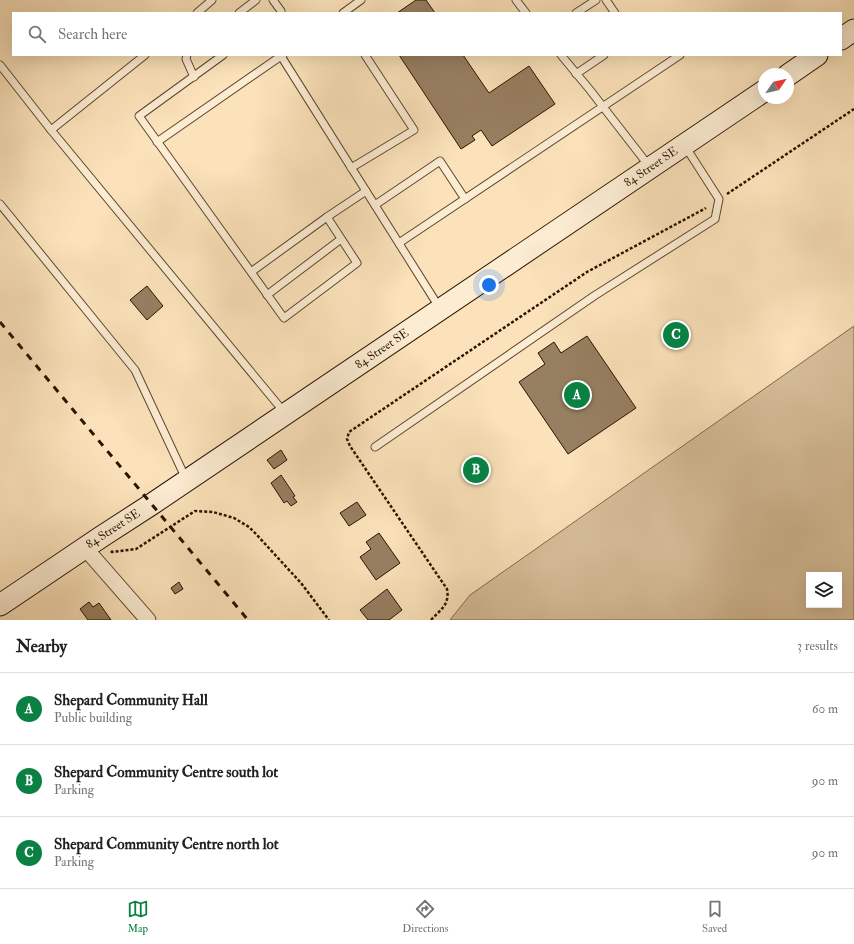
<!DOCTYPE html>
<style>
:root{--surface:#fff;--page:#f6f6f6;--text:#202124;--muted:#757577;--line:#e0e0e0;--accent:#0b8043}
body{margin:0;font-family:"IM FELL Double Pica",serif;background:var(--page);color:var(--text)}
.controls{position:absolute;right:12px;bottom:12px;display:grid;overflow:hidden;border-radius:0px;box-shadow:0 4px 16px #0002}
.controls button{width:36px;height:36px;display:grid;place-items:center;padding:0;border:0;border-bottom:1px solid var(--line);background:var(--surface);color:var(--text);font:20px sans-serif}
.compass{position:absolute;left:758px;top:68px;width:36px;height:36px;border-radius:50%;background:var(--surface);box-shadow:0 4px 16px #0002;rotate:56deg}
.you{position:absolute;left:489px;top:285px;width:14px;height:14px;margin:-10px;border:3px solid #fff;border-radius:50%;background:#1a73e8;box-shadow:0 0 0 6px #1a73e833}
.badge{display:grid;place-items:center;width:26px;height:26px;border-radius:50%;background:var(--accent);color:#fff;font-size:13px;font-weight:700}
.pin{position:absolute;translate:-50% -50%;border:2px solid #fff;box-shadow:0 1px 4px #0006}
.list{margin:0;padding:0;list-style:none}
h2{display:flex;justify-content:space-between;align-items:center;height:52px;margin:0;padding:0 16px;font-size:17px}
h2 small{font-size:13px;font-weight:400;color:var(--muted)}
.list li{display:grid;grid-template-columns:26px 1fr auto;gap:12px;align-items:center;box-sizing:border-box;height:72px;padding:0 16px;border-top:1px solid var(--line)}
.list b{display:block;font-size:15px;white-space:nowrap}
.list p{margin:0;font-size:13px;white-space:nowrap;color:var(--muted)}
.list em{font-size:13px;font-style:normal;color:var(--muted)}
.icon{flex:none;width:22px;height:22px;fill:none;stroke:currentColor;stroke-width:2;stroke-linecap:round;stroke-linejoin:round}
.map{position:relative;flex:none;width:854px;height:620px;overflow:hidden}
.search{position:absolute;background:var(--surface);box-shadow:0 4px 16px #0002;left:12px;right:12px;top:12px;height:44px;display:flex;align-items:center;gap:10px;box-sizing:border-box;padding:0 14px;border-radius:0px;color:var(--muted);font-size:15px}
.sheet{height:268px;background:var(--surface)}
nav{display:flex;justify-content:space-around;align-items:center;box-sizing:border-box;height:56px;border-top:1px solid var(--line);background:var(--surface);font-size:11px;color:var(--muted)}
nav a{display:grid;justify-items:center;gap:2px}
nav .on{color:var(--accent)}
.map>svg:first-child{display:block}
.green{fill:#d7bf9a;stroke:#80694d;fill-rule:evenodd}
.building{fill:#977f61;stroke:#2a1300}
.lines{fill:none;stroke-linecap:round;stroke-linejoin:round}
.lane-casing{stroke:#5e472e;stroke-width:9}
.street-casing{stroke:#5e472e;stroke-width:17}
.secondary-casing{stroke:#2a1300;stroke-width:23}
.path{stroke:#2a1300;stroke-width:2.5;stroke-dasharray:3 2;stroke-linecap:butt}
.lane{stroke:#fcecd2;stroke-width:7}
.street{stroke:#fcecd2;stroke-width:15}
.secondary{stroke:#fcecd2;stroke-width:21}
.rail{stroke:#2a1300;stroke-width:3;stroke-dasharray:7 7;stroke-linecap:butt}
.labels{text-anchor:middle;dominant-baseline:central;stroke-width:4;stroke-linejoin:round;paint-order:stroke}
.street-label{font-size:12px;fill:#2a1300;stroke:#fcecd2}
</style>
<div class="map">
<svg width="854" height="620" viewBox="0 0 854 620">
<rect width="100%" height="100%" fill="#fbe2ba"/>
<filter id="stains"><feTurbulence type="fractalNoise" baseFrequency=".005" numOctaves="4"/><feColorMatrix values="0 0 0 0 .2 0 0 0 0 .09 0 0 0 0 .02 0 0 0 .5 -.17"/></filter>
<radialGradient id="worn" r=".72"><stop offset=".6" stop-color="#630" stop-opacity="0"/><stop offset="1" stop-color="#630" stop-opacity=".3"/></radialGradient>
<!-- green -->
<path class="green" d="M854,326v294h-404l20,-25zM809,575h30v30h-30z"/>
<!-- building -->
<g class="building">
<polygon points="416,0 426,0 435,13 397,13"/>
<polygon points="399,55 463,55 489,93 529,66 555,104 492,146 481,130 472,136 475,140 461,149"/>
<polygon points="147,286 163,306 147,320 130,300"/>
<polygon points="587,336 636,408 568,454 519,382 545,364 538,353 554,342 561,353"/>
<polygon points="281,450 287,460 274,469 267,460"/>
<polygon points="281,475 295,496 293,497 297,502 291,506 287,501 284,503 271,483"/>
<polygon points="357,502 366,515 349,526 340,513"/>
<polygon points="379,533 400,563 376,580 360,557 371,549 366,542"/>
<polygon points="179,582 183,589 175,594 171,588"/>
<polygon points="387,589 402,610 389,620 368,620 360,610"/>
<polygon points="89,602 93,607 99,603 111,620 88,620 80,609"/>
</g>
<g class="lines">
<!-- lane casing -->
<g class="lane-casing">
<g id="lane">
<polyline points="273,0 281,11"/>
<polyline points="516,0 526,13"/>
<polyline points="606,0 615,13"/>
<polyline points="197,13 212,0"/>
<polyline points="239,13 256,0"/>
<polyline points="343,13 361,0"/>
<polyline points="576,13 596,0"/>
<polyline points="187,55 186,59 194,77"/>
<polyline points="223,55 139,116 284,318 357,263 327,217 251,272"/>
<polyline points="283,55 281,56 439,307"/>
<polyline points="561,55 590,90 649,166"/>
<polyline points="0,65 51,130 284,412"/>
<polyline points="576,74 604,55"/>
<polyline points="51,130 145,55"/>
<polyline points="157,142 281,56"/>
<polyline points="351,168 414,130 365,55"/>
<polyline points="0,204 135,370 186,479"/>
<polyline points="375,205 440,161 465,199"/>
<polyline points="327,217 366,191"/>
<polyline points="399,243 680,55"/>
<polyline points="267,295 341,239"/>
<polyline points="375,447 594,296 715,219 719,199 685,146"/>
</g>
</g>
<!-- street casing -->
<g class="street-casing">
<polyline id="street" points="85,548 148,620"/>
</g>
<!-- secondary casing -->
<g class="secondary-casing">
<g id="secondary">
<polyline points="841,39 854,30"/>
<polyline points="788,75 817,55"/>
<polyline points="0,605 101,537 152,504 764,91"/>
</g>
</g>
<!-- path -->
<g class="path">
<polyline points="727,194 854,109"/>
<polyline points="111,551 112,552 136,549 195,511 213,512 234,518 249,527 256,534 301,583 329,620"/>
<path d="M431,620c9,-10 19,-15 16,-31l-97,-143 -3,-7 2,-7 238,-160 119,-64"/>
</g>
<!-- lane -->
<use href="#lane" class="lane"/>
<!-- street -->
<use href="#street" class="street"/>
<!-- secondary -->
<use href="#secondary" class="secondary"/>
<!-- rail -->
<polyline class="rail" points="0,322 248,620"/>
</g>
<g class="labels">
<!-- street labels -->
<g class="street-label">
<text transform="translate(651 167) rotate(-34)">84 Street SE</text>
<text transform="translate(382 349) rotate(-34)">84 Street SE</text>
<text transform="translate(113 529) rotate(-33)">84 Street SE</text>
</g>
</g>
<rect width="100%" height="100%" filter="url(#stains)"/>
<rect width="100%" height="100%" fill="url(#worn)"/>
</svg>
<div class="controls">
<button><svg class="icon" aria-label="layers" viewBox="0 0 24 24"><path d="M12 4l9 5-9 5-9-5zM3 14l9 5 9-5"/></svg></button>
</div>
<svg class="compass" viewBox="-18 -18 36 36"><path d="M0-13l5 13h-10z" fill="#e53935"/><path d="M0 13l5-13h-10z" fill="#757577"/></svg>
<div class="you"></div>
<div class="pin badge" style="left:577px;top:395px">A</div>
<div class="pin badge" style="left:476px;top:470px">B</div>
<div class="pin badge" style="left:676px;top:335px">C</div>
<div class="search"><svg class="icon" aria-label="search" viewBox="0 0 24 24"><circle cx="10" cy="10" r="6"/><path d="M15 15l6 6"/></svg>Search here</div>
</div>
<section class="sheet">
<h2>Nearby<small>3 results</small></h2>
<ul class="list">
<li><span class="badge">A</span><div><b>Shepard Community Hall</b><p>Public building</p></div><em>60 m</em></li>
<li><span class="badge">B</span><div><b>Shepard Community Centre south lot</b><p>Parking</p></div><em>90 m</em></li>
<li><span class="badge">C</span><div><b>Shepard Community Centre north lot</b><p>Parking</p></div><em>90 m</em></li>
</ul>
</section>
<nav>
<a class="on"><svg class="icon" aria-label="map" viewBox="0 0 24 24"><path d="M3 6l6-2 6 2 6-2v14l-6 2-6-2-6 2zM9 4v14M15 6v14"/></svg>Map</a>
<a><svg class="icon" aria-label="directions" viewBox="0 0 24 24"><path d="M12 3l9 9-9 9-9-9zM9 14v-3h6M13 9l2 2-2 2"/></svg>Directions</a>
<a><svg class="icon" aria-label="saved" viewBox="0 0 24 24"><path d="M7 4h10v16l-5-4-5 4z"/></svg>Saved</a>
</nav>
